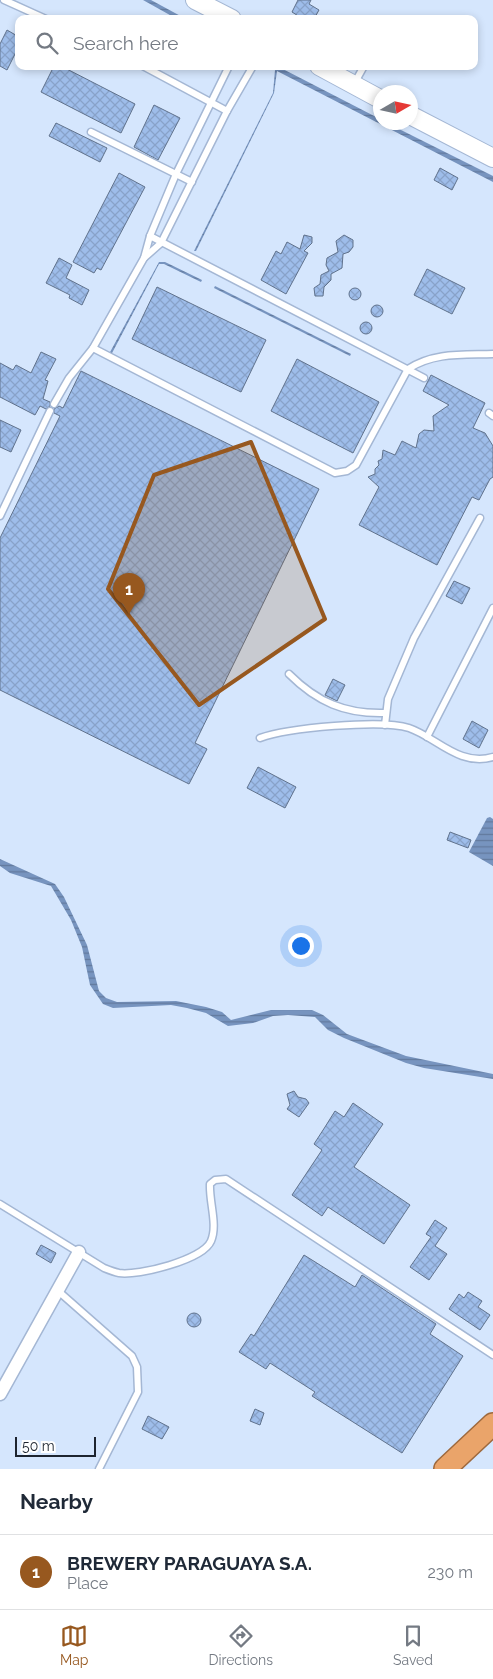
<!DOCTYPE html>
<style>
:root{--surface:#fff;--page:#f2f2f3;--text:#1f2937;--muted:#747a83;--line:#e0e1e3;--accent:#97581f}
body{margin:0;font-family:Raleway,sans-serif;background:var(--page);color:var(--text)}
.compass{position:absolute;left:373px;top:85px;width:45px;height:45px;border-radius:50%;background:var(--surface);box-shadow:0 2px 8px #0003;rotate:81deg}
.scale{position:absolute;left:15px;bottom:12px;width:81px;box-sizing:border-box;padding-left:5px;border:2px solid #1d242f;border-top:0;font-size:14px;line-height:18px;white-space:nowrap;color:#1d242f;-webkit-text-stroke:4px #fff;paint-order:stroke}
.you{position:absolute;left:300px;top:945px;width:18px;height:18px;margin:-12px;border:4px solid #fff;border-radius:50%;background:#1a73e8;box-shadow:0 0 0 8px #1a73e833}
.badge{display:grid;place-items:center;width:32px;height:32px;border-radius:50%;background:var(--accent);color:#fff;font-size:16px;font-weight:700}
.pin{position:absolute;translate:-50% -41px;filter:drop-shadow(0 1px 2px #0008)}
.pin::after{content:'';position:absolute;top:26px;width:18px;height:15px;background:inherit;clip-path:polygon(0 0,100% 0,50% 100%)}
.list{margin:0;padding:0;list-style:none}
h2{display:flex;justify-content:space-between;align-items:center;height:65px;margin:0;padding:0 20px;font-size:21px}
h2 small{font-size:16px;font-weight:400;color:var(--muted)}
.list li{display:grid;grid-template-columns:32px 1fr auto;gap:15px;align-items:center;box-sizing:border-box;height:75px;padding:0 20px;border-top:1px solid var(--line)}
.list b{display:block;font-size:19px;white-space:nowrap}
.list p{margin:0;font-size:16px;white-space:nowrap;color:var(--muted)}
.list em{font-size:16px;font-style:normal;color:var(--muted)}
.icon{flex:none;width:28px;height:28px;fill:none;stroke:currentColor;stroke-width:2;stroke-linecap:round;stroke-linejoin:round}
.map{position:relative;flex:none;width:493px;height:1469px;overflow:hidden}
.search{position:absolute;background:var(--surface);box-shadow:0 2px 8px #0003;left:15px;right:15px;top:15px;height:55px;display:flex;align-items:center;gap:12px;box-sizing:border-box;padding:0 18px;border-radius:10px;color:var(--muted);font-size:19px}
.sheet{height:140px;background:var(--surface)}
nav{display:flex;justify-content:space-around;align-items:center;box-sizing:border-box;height:70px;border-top:1px solid var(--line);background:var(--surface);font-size:14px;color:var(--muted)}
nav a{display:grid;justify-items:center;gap:2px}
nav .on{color:var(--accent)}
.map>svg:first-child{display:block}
.water{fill:url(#water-rules)}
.building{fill:url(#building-cross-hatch);stroke:#60728c}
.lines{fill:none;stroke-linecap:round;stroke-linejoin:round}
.service-casing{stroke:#a4b7d4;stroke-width:9}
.minor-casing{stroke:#a4b7d4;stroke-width:15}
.secondary-casing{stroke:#a4b7d4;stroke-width:20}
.trunk-casing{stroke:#9e693d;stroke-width:24}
.service{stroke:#fff;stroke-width:6}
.minor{stroke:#fff;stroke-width:12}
.secondary{stroke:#fff;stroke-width:18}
.trunk{stroke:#eaa46a;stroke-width:21}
.marked{fill:#97581f;fill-opacity:0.2;stroke:#97581f;stroke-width:4;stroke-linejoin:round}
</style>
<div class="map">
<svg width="493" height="1469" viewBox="0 0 493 1469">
<defs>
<pattern id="water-rules" width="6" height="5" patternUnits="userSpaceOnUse" patternTransform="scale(1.25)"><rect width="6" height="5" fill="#7794bf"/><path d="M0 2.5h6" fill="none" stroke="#61799c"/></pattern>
<pattern id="building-cross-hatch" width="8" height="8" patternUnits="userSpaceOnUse" patternTransform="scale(1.25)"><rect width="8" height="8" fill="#9ebdea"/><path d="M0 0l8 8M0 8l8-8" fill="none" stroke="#88a2c9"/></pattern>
</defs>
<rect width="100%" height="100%" fill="#d5e6fd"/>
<!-- water -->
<g class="water">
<polygon points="143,0 151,0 186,19 177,19"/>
<polygon points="270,66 277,66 380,119 380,122 387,123 493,176 493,182 277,71 274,93 196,251 194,251 273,93 275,70"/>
<polygon points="159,262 165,262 202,280 201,282 164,264 159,264 111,355 109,354"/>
<polygon points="215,286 351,354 350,356 214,288"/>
<polygon points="490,817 493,819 493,866 469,852 487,818"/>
<polygon points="0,859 55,884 64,897 87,945 99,991 106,998 117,1002 176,1001 206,1007 222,1012 231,1020 271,1010 312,1010 323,1015 347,1034 406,1056 493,1074 493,1079 424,1068 406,1063 344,1038 328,1030 315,1017 288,1015 273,1016 253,1023 228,1026 206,1013 187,1008 171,1005 113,1008 103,1004 90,985 82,947 71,920 51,886 10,873 0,866"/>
</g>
<!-- building -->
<g class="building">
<polygon points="298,0 311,0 309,4 319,10 314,19 303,19 292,12"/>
<polygon points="7,30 19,37 19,46 7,70 0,66 0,44"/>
<polygon points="54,66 61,66 135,104 121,133 41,92"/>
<polygon points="154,105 180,118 158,160 134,147"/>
<polygon points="56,123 107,148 100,162 49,136"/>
<polygon points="440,168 458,178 452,190 434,180"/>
<polygon points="119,173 145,187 101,270 97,268 94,273 73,262"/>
<polygon points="304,235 312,237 312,243 304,251 308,253 286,294 261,280 276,251 281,254 287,242 300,249"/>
<polygon points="344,235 353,240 353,247 349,252 343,254 342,268 331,274 331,280 324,287 323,296 315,296 314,288 320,284 321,275 329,271 326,265 327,258 338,252 336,241"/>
<polygon points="59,258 72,265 66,278 89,290 82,305 69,298 70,295 46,283"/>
<polygon points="427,269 465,288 452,314 414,295"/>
<polygon points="157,287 266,340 241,392 132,339"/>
<circle cx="355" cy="294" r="6"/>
<circle cx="377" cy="311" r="6"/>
<circle cx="366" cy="328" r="6"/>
<polygon points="41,352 56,359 45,380 48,381 43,399 50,402 50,406 46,409 40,406 35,415 0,397 0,363 13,370 16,365 31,373"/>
<polygon points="297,359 379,402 353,453 271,411"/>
<polygon points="81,371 319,489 195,743 207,749 189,784 0,690 0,538 60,416 54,413 54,409 59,406 63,408"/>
<polygon points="431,375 485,403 473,428 485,433 493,446 493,477 490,479 479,500 472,497 437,565 359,525 379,487 368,477 375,474 375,469 379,465 378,461 382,459 383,450 395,455 402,441 416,448 419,434 424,430 434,431 433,416 449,405 423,391"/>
<polygon points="0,420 21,430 11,452 0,447"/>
<polygon points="454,581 470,588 462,604 446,596"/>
<polygon points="333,679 345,685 337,701 325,695"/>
<polygon points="472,721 488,730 479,748 463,739"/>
<polygon points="258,767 296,787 285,808 247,788"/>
<polygon points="450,832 471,840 468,848 447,840"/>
<polygon points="294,1091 298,1097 306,1099 309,1103 299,1117 287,1109 290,1105 287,1094"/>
<polygon points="353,1103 383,1124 354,1167 410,1205 384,1244 328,1207 322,1216 292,1195 322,1150 314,1144 325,1127 335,1111 344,1117"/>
<polygon points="435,1220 447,1228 435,1246 447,1254 429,1280 410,1267 431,1237 426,1234"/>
<polygon points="41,1245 56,1253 51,1263 36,1254"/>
<polygon points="304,1255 355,1287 362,1275 436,1324 430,1334 463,1356 402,1453 312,1396 315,1392 270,1363 266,1369 239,1352 251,1334 254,1336"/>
<polygon points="468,1292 482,1301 478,1307 490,1315 480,1330 449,1309 459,1294 464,1298"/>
<circle cx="194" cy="1320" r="7"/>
<polygon points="255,1409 264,1413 260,1425 250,1421"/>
<polygon points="148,1416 169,1427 162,1439 142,1429"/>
</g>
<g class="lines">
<!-- service casing -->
<g class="service-casing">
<g id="service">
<polyline points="4,0 46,19"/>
<polyline points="143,66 227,111"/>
<path d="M229,66l-53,108 -26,62 -6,22 -51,90 242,125 12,-2 9,-6 52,-96c26,-17 55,-14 85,-15"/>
<polyline points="354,84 364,66"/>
<polyline points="91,132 192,182"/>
<polyline points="150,236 424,378"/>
<polyline points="144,258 161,243 227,111 253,66"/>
<polyline points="54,404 69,378 93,348"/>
<polyline points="489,413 493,416"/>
<polyline points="0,516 50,411"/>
<path d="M289,674c28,28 56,40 95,39"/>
<polyline points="385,725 388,699 414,638 480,518"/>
<polyline points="427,737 493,608"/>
<path d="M260,738c27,-10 122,-19 149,-10 27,9 50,39 84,29"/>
<path d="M0,1204l104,64c5,2 10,4 15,5 19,3 84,-13 92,-32 7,-16 -2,-39 -1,-57l5,-4 11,-1 267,176"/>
<polyline points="57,1290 132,1356 137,1367 138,1392 99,1469"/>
</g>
</g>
<!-- minor casing -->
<g class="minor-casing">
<polyline id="minor" points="0,1394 79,1252"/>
</g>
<!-- secondary casing -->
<g class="secondary-casing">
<g id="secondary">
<polyline points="195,0 232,19"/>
<polyline points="319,66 380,99"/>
<polyline points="410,115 493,158"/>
</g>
</g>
<!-- trunk casing -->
<g class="trunk-casing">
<polyline id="trunk" points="445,1469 493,1424"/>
</g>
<!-- service -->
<use href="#service" class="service"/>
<!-- minor -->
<use href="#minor" class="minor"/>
<!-- secondary -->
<use href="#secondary" class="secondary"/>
<!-- trunk -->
<use href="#trunk" class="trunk"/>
</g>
<!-- marked area -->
<path class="marked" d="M251,442l74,177 -126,86 -91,-116 46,-114z"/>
</svg>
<svg class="compass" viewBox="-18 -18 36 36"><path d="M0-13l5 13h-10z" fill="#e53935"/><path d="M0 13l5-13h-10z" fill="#747a83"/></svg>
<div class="scale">50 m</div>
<div class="you"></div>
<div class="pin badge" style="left:129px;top:614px">1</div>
<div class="search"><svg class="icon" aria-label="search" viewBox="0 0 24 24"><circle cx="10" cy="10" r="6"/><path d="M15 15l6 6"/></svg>Search here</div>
</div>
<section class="sheet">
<h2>Nearby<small></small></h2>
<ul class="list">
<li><span class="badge">1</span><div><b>BREWERY PARAGUAYA S.A.</b><p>Place</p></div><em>230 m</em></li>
</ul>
</section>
<nav>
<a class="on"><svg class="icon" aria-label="map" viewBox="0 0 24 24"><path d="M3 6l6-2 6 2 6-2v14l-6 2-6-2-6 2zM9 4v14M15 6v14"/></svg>Map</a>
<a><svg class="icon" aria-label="directions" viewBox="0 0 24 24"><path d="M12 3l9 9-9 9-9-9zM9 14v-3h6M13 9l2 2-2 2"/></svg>Directions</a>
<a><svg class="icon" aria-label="saved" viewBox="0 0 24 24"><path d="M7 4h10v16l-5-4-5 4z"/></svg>Saved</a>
</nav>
